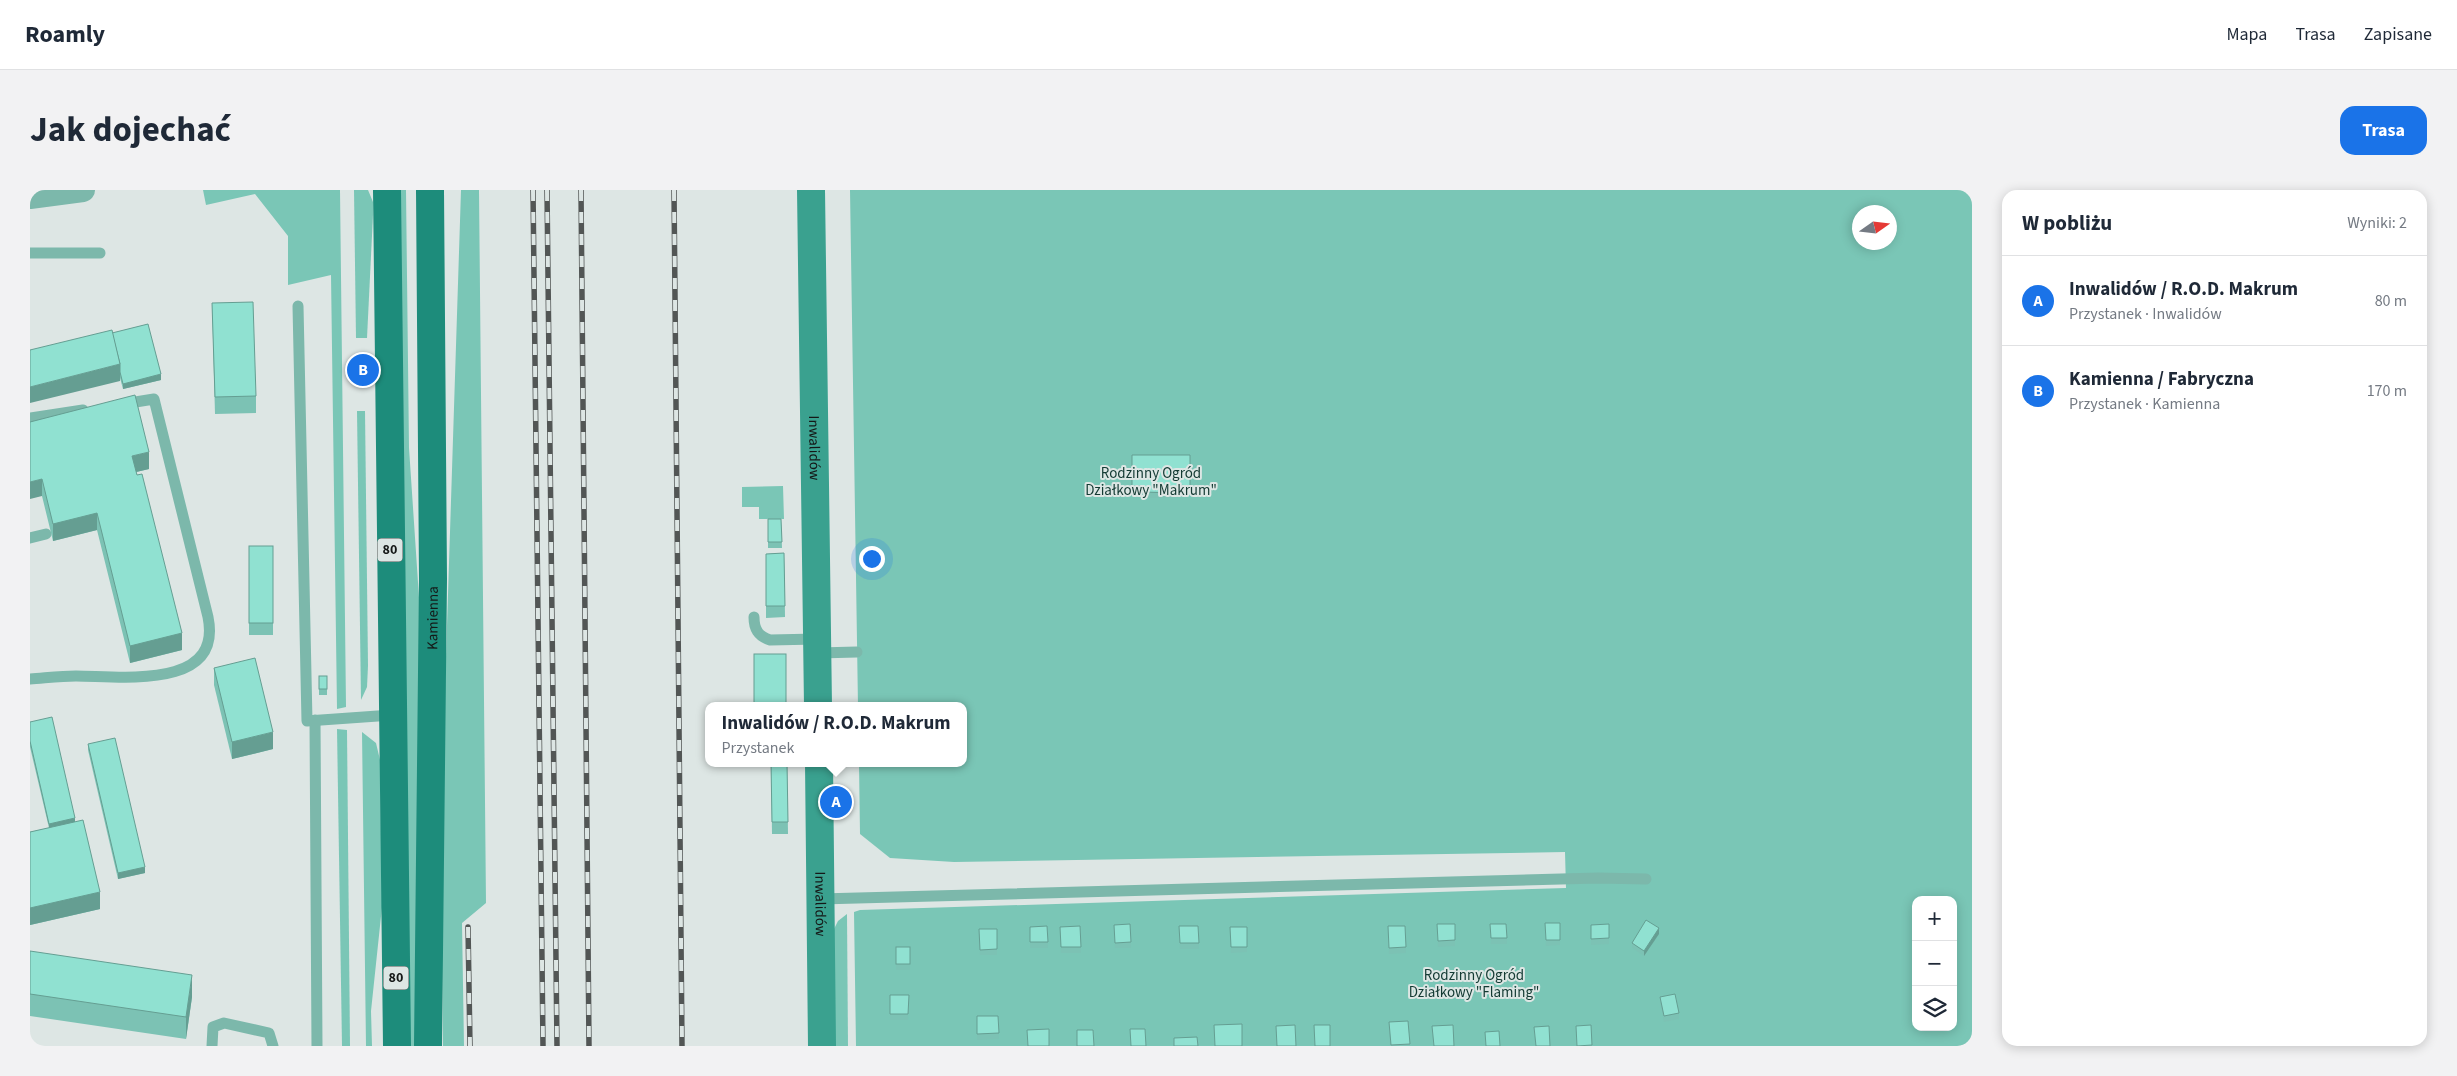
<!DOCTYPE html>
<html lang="pl">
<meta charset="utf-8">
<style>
:root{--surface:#fff;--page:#f2f2f3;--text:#1f2937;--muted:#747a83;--line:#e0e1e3;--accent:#1a73e8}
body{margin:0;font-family:"Source Sans 3",sans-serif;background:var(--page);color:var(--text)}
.controls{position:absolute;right:15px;bottom:15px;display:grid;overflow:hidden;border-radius:10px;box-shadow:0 2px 12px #0003}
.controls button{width:45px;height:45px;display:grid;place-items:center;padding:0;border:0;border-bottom:1px solid var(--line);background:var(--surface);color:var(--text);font:25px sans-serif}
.compass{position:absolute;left:1822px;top:15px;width:45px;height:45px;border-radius:50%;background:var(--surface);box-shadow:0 2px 12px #0003;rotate:76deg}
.you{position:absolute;left:841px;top:368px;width:18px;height:18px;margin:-12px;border:4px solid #fff;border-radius:50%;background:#1a73e8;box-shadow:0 0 0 8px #1a73e833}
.badge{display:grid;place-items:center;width:32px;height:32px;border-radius:50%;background:var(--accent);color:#fff;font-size:16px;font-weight:700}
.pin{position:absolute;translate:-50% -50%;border:2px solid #fff;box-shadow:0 1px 5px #0006}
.popup{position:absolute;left:675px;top:512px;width:262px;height:65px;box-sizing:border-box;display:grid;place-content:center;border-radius:10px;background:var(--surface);filter:drop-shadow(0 1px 4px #0005);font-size:16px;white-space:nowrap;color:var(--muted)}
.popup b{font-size:19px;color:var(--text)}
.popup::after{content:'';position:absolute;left:50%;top:100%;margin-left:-10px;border:10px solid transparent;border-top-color:var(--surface)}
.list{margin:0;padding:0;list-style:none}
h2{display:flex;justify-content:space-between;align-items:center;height:65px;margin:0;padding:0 20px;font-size:21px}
h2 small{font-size:16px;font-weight:400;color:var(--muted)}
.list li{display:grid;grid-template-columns:32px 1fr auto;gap:15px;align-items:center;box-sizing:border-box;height:90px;padding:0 20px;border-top:1px solid var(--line)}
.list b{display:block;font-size:19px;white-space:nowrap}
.list p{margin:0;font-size:16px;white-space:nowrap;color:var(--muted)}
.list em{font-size:16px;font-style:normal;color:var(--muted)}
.icon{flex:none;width:28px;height:28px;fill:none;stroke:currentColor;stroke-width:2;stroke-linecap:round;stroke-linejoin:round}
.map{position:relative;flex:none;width:1942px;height:856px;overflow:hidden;border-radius:15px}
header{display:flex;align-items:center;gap:30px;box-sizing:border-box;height:70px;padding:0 25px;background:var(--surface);border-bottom:1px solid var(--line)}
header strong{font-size:24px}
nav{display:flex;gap:28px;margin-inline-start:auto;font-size:18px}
.intro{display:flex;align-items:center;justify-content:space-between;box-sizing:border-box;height:120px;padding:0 30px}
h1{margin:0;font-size:35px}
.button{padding:12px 22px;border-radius:15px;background:var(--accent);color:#fff;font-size:18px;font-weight:700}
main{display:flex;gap:30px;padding:0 30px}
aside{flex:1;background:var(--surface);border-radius:15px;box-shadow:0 2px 12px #0003}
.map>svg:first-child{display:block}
.green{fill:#7ac6b6;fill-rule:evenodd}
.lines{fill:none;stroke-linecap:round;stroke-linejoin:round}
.lane{stroke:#7cb8ab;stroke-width:11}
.street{stroke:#7cb8ab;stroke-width:24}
.secondary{stroke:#3aa18f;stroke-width:28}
.primary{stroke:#1d8c7b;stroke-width:28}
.rail-casing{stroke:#525655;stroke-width:5.5}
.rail{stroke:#dde6e4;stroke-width:4;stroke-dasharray:11;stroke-linecap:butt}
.wall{fill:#7cc2b4}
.shaded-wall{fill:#659e92}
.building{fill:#90e1d1;stroke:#659e92}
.labels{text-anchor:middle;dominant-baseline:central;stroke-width:4;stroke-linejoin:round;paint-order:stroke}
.shield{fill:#dde6e4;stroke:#515654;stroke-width:1}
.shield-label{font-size:14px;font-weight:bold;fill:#151817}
.street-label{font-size:15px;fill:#151817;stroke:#dde6e4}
.park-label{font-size:15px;fill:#133a33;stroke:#dde6e4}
</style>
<header>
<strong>Roamly</strong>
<nav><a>Mapa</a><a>Trasa</a><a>Zapisane</a></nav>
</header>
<div class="intro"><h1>Jak dojechać</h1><a class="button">Trasa</a></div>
<main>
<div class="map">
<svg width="1942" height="856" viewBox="0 0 1942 856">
<rect width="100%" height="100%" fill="#dde6e4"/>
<!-- green -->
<g class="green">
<polygon points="173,0 310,0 316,517 307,519 301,85 258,95 258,46 225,4 176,15"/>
<polygon points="324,0 338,0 343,12 343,25 337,148 326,148"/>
<polygon points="367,0 376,0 379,258 391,437 386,856 379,856"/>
<polygon points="431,0 449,0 456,713 432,733 434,856 413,856 411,622"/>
<path d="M820,0h1122v856h-1116l-2,-134 6,-2 706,-22 -1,-36 -611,10 -64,-4 -30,-24 -1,-71h105v-57h-106zM1830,22h30v30h-30zM1886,710h37v127h-37z"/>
<polygon points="327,221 335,221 338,476 337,497 331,510"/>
<polygon points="753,296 754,329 729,329 729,317 712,317 712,297"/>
<polygon points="307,539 317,540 320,856 312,856"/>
<polygon points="332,542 346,553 350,570 352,717 341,821 342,856 336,856"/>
<polygon points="817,724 818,856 805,856 804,739 808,731"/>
</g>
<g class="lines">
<!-- lane -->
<g class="lane">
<polyline points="0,63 70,63"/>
<polyline points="268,116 277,531 362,525"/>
<polyline points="0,228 53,220"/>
<polyline points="0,348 16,344"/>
<path d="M724,427c0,12 4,19 16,23l47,-1"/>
<polyline points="788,463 827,462"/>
<path d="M0,489c15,-1 31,-3 46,-3 43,0 147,15 132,-59l-54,-218 -31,5"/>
<polyline points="285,530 287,856"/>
<polyline points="790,709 1568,688 1616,689"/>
<polyline points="182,856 183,837 194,833 239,843 243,856"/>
</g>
<!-- street -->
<polyline class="street" points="0,7 53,0"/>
<!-- secondary -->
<g class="secondary">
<path id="s1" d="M781,0l7,516"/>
<path id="s2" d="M789,573l3,283"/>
</g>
<!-- primary -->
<g class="primary">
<polyline points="357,0 367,856"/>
<path id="s3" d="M398,856l5,-467 -3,-389"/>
</g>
<!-- rail casing -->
<g class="rail-casing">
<g id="rail">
<polyline points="503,0 513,856"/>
<polyline points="517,0 527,856"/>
<polyline points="551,0 559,856"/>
<polyline points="644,0 652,856"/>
<polyline points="438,737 440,856"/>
</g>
</g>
<!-- rail -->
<use href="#rail" class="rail"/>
</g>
<!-- wall -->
<g class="wall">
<polygon points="182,113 226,206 226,223 185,224"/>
<polygon points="82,143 131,190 93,199 90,188 90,191"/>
<polygon points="0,232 119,279 106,282 152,460 100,473 67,340 23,351 12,306"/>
<polygon points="1102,265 1160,265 1160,301 1148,301 1148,308 1113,308 1113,302 1102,302"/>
<polygon points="738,329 751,329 752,358 738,358"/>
<rect x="219" y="356" width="24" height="89"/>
<polygon points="754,363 755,427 736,428 736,364"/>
<polygon points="184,478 243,559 202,569 184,495"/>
<rect x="289" y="486" width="8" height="19"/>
<polygon points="0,532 45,632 70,719 0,735 0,642 19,638 0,557"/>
<polygon points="58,554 115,683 88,689 58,560"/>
<polygon points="741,573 757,573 758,644 742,644"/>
<polygon points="1515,733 1530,733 1530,755 1516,756"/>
<polygon points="1100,734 1101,758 1085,758 1084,735"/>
<polygon points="1407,734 1425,734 1425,756 1408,757"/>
<polygon points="1460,734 1476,734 1477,754 1461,754"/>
<polygon points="1579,734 1579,754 1561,755 1561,735"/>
<polygon points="1017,736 1018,758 1000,758 1000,737"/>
<polygon points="1050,736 1051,763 1031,763 1030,737"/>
<polygon points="1149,736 1168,736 1169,759 1150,759"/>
<polygon points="1358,736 1375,736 1376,763 1359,764"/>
<polygon points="1200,737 1217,737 1217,762 1201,763"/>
<polygon points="949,739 967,739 967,765 950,765"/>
<polygon points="1629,744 1614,766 1602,758 1602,753"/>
<rect x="866" y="757" width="14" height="23"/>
<polygon points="0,761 162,807 156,849 0,826"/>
<polygon points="860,805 879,805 878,830 860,830"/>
<polygon points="1630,807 1649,823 1649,829 1634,832 1630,813"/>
<polygon points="947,826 968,826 969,849 947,850"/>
<polygon points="1378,831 1380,856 1360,856 1359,832"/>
</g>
<!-- shaded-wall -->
<g class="shaded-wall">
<polygon points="90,174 90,191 0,213 0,197"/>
<polygon points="131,184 131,190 93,199 93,194"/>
<polygon points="119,262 119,279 102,283 102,266"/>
<polygon points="12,289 12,306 0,309 0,292"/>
<polygon points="67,323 67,340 23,351 23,334"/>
<polygon points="152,443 152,460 100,473 100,456"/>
<polygon points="243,542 243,559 202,569 202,552"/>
<polygon points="45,628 45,633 19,640 19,634"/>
<polygon points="115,677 115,683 88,689 88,683"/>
<polygon points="70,702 70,719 0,735 0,718"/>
<polygon points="1629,738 1629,744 1614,766 1614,761"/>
<polygon points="162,785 162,807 156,849 156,827"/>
</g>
<!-- building -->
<g class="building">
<polygon points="223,112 226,206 185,207 182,113"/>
<polygon points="118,134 131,184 93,194 90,182 90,174 82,143"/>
<polygon points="82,140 90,174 0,197 0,160"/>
<polygon points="105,205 119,262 102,266 107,285 112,284 152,443 100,456 67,323 23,334 12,289 0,292 0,232"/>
<polygon points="1102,265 1160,265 1160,296 1148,295 1148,303 1113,302 1113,296 1102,296"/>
<polygon points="738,329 751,329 752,352 738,352"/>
<rect x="219" y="356" width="24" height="77"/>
<polygon points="754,363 755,416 736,416 736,364"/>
<rect x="724" y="464" width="32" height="52"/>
<polygon points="225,468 243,542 202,552 184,478"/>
<rect x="289" y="486" width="8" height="13"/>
<polygon points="22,527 45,628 19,634 0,551 0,532"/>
<polygon points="85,548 115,677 88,683 58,554"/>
<polygon points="741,573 757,573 758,632 742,632"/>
<polygon points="53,630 70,702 0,718 0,642"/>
<polygon points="1616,730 1629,738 1614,761 1602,753"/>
<polygon points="1515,733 1530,733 1530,750 1516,750"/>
<polygon points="1100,734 1101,752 1085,753 1084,735"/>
<polygon points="1407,734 1425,734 1425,750 1408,751"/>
<polygon points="1460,734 1476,734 1477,748 1461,748"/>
<polygon points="1579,734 1579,748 1561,749 1561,735"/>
<polygon points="1017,736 1018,752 1000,752 1000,737"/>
<polygon points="1050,736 1051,757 1031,757 1030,737"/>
<polygon points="1149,736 1168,736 1169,753 1150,753"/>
<polygon points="1358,736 1375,736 1376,757 1359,758"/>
<polygon points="1200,737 1217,737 1217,757 1201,757"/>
<polygon points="949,739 967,739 967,759 950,760"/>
<rect x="866" y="757" width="14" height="17"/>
<polygon points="0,761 162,785 156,827 0,804"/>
<polygon points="1645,804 1649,823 1634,826 1630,807"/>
<polygon points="860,805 879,805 878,824 860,824"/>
<polygon points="947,826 968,826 969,843 947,844"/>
<polygon points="1378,831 1380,854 1361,855 1359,832"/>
<polygon points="1212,834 1212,856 1185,856 1184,835"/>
<polygon points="1265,835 1266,856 1247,856 1246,836"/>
<polygon points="1284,835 1300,835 1300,856 1285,856"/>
<polygon points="1423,835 1424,856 1404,856 1402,836"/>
<polygon points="1561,835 1562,855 1547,856 1546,836"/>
<polygon points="1519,836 1520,856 1506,856 1504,837"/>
<polygon points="1019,839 1019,856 998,856 997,840"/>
<polygon points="1100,839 1115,839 1116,856 1101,856"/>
<polygon points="1047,840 1063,840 1064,856 1047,856"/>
<polygon points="1469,841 1470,856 1456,856 1455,842"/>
<polygon points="1167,847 1168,856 1144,856 1144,848"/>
</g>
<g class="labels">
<!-- shield labels -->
<g class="shield">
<rect x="347.5" y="348.5" width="25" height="23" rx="4"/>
<rect x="353.5" y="776.5" width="25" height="23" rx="4"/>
</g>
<g class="shield-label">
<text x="360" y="360">80</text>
<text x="366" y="788">80</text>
</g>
<!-- street labels -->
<g class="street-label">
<text stroke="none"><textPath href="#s1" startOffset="258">Inwalidów</textPath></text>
<text stroke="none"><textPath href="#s3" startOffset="428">Kamienna</textPath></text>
<text stroke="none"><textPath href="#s2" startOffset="141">Inwalidów</textPath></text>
</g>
<!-- park labels -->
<g class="park-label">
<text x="1121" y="283">Rodzinny Ogród<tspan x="1121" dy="17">Działkowy "Makrum"</tspan></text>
<text x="1444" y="785">Rodzinny Ogród<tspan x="1444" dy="17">Działkowy "Flaming"</tspan></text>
</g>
</g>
</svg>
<div class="controls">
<button>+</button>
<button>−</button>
<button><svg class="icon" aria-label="layers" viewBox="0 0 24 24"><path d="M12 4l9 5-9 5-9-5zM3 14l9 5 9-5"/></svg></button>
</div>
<svg class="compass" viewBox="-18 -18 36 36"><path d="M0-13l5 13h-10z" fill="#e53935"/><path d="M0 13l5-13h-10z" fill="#747a83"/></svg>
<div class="you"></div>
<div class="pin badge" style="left:806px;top:612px">A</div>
<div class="popup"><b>Inwalidów / R.O.D. Makrum</b>Przystanek</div>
<div class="pin badge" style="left:333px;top:180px">B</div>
</div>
<aside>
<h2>W pobliżu<small>Wyniki: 2</small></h2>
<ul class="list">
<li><span class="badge">A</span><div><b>Inwalidów / R.O.D. Makrum</b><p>Przystanek · Inwalidów</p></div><em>80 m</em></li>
<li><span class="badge">B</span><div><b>Kamienna / Fabryczna</b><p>Przystanek · Kamienna</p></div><em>170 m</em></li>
</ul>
</aside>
</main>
